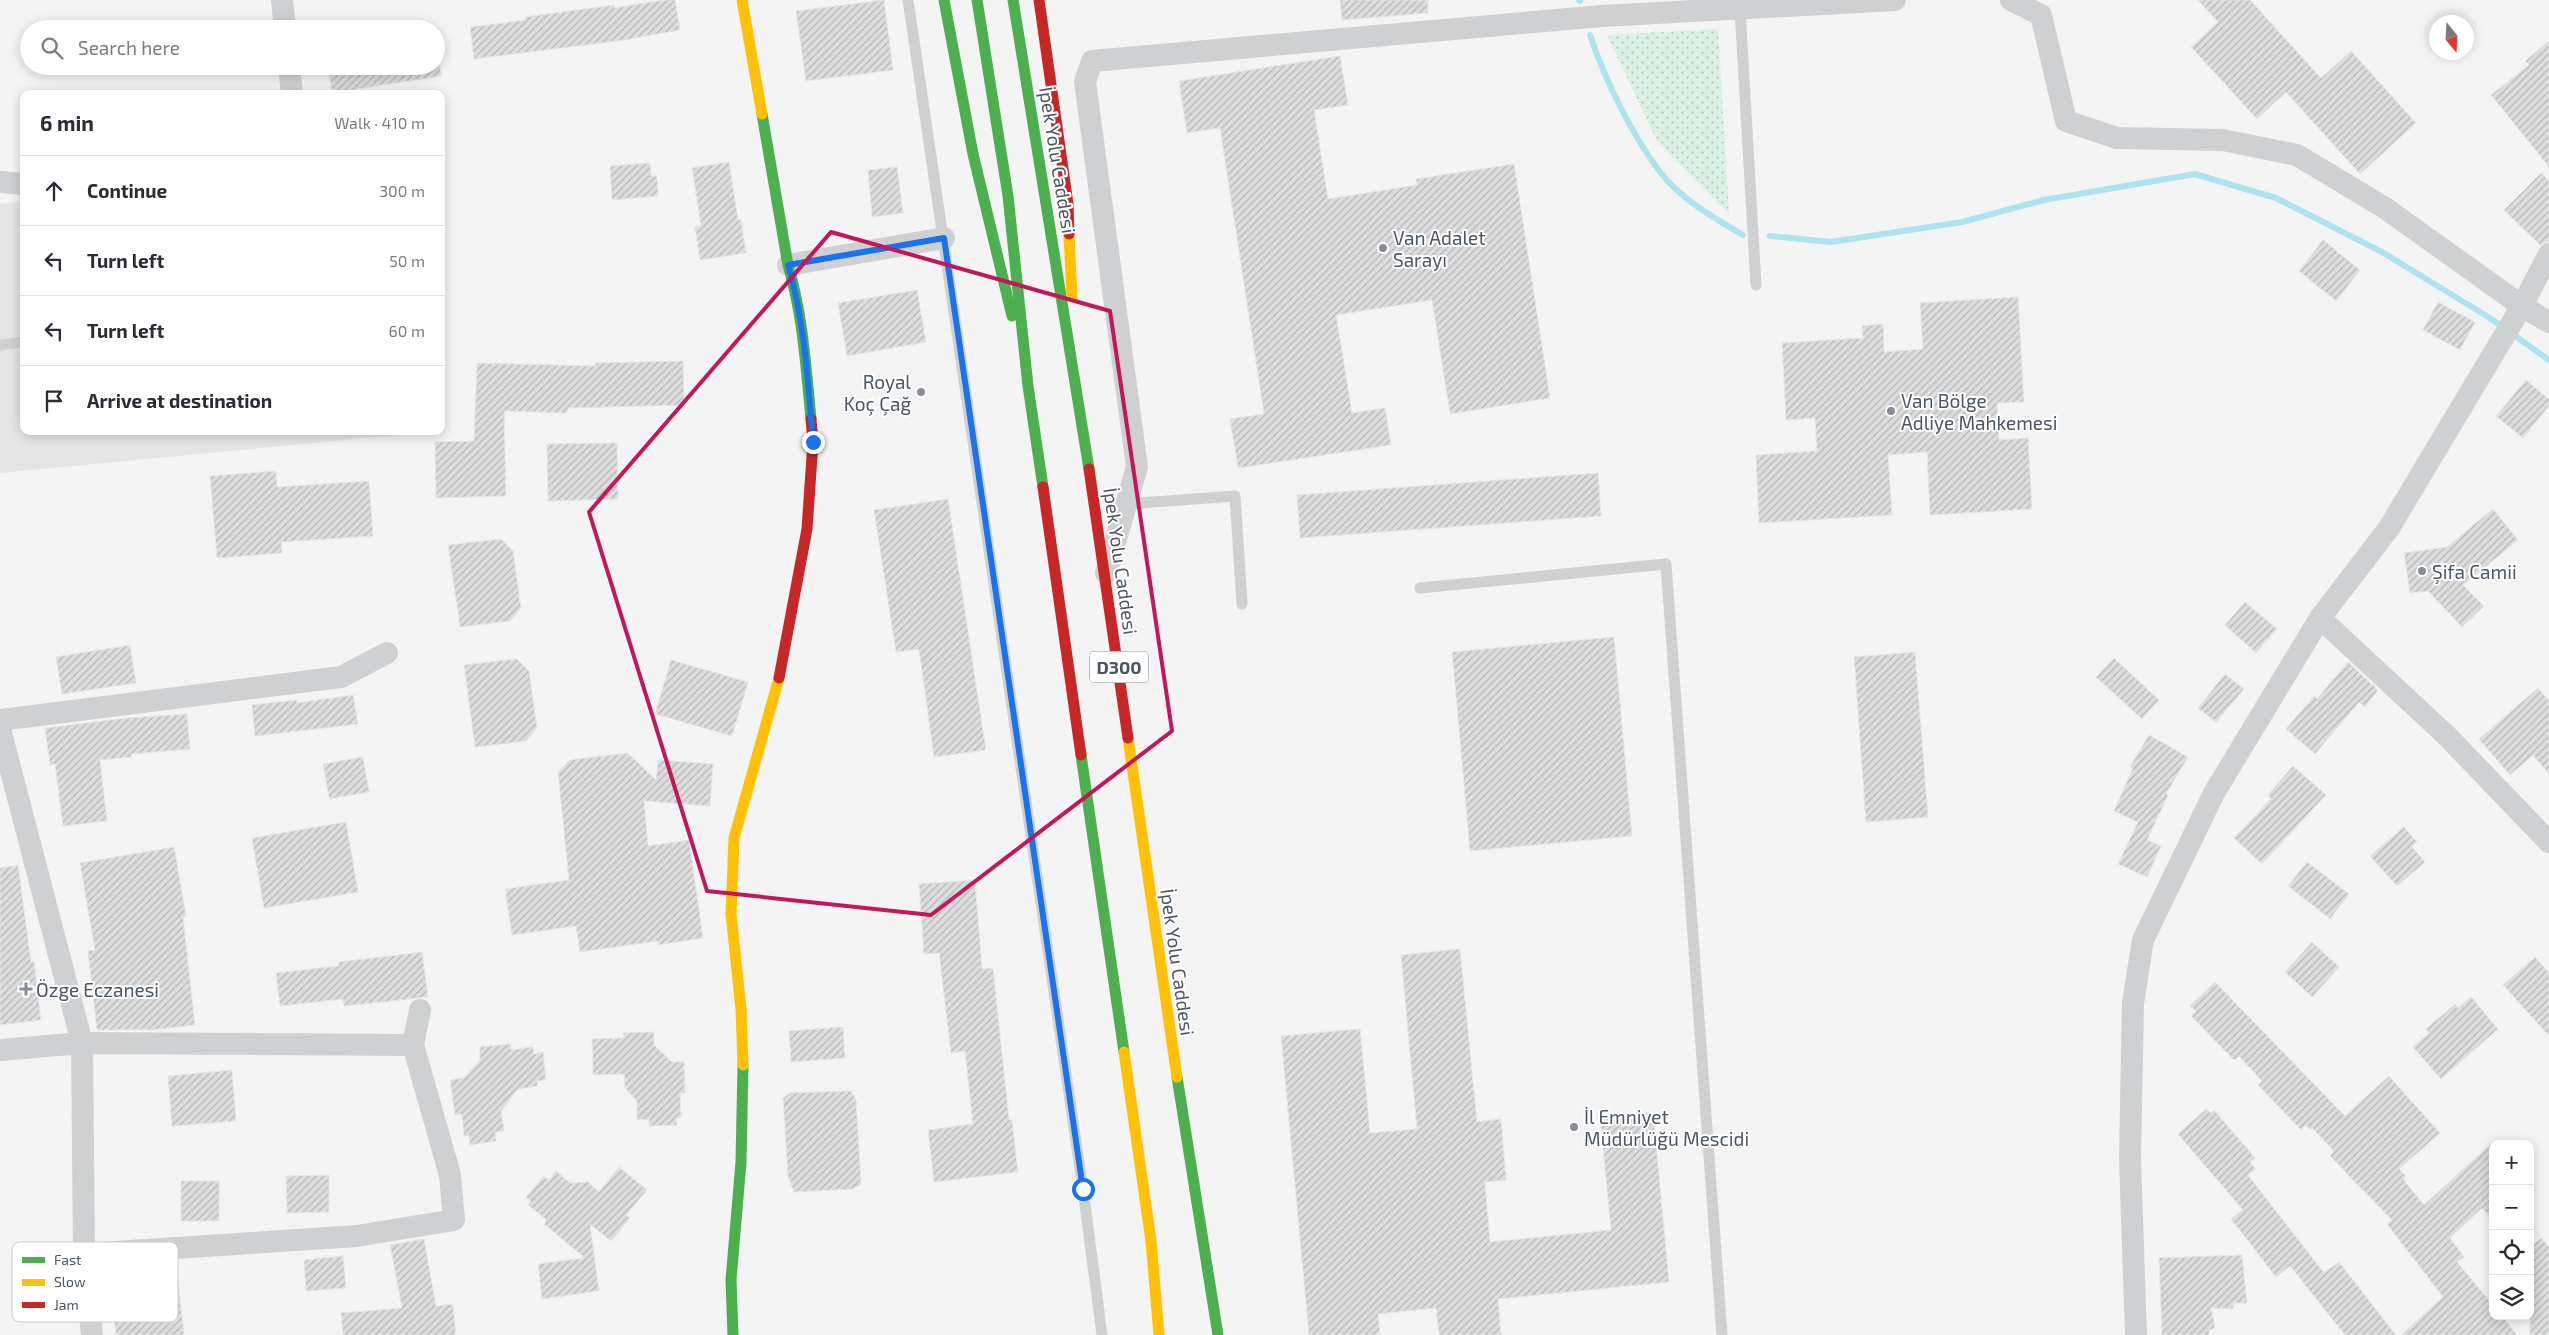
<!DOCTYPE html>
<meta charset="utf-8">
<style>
:root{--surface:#fff;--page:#f7f7f7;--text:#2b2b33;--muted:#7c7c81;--line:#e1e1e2}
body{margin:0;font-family:"Exo 2",sans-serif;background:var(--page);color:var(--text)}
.controls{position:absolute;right:15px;bottom:15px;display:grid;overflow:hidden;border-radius:10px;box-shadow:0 2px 12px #0003}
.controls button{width:45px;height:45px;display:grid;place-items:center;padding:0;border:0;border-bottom:1px solid var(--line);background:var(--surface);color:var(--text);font:25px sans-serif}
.compass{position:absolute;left:2429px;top:15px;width:45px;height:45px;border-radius:50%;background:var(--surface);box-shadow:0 2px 12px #0003;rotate:162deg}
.stop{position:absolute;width:15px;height:15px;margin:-11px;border:4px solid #1a73e8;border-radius:50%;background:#fff}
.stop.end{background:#1a73e8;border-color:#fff;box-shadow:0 1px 5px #0008}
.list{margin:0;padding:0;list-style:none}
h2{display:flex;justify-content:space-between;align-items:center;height:65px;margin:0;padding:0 20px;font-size:21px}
h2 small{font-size:16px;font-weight:400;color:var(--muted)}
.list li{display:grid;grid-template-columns:32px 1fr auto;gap:15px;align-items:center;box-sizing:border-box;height:70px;padding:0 20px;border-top:1px solid var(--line)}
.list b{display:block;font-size:19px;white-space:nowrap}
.list em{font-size:16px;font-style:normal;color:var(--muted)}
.icon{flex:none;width:28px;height:28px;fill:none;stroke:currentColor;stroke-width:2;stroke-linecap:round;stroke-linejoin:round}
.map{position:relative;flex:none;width:2549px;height:1335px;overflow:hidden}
.search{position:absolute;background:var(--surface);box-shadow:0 2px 12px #0003;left:20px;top:20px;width:425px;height:55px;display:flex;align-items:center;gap:12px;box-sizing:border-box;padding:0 18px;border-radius:28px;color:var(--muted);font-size:19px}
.panel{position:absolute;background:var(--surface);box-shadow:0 2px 12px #0003;left:20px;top:90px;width:425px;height:345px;border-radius:10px}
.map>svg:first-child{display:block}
.education{fill:#e6e5e6}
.park{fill:url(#park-dots)}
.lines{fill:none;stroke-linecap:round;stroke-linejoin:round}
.stream{stroke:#aee2f0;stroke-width:6}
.building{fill:url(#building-hatch);stroke:#e5e6e7}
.lane{stroke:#ced0d2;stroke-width:11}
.street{stroke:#ced0d2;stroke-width:22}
.fast{stroke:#4caf50;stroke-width:11}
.slow{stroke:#ffc107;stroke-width:11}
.jam{stroke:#c62828;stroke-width:11}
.route{stroke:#1a73e8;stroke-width:6}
.marked{fill:none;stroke:#c2185b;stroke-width:4;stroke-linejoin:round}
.poi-dot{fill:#868d94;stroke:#fff;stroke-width:2}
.labels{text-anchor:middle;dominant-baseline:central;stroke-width:4;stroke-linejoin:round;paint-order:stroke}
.shield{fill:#fff;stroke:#808990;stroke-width:1}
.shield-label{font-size:18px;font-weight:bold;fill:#4a5661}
.street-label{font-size:19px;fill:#4a5661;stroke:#fff}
.poi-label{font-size:19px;fill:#4a5661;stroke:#fff;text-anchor:start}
.key{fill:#fff;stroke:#c9ccd0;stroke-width:1}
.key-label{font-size:14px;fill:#4a5661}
</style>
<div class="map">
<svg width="2549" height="1335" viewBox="0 0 2549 1335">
<defs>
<pattern id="park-dots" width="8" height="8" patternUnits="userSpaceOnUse" patternTransform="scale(1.25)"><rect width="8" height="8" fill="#d9f2e3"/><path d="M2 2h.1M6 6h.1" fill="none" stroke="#b2c7bb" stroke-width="1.8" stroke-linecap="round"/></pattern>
<pattern id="building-hatch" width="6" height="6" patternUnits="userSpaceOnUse" patternTransform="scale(1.25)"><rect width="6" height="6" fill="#ddddde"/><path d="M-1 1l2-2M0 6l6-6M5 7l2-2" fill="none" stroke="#b5b6b7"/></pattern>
</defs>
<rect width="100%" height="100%" fill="#f4f4f4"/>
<!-- education -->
<polygon class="education" points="24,201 24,431 398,431 396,435 0,473 0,204"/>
<!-- park -->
<polygon class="park" points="1718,29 1729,214 1657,141 1607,35"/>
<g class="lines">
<!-- stream -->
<g class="stream">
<polyline points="1579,0 1580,1"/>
<path d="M1590,35c14,43 46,109 76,144 20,23 50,40 77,56"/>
<polyline points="1770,236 1831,242 1962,222 2044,200 2195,174 2276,198 2382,252 2490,318 2549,360"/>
</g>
</g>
<!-- building -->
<g class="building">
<polygon points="663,0 675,0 680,30 618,41 474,59 470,27 526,20 525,17 614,5 614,8"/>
<polygon points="884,0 893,70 806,81 796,11"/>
<polygon points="1340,0 1428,0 1428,13 1342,20"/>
<polygon points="2198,0 2250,0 2321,78 2351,51 2416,123 2360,174 2286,92 2257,119 2191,47 2218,22"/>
<polygon points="2549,41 2549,167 2491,95 2529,65 2525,61"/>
<polygon points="1340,56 1348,105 1314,110 1328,199 1417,185 1416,179 1514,164 1550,398 1450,414 1432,300 1336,315 1352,413 1385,408 1391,445 1238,468 1230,419 1264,414 1220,128 1187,133 1179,81"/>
<polygon points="328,66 440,66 441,76 332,93"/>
<polygon points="729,162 738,220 741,220 746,253 700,260 695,227 701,226 692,168"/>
<polygon points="650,163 651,176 657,176 658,196 612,200 610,166"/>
<polygon points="897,167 903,213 872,217 868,170"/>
<polygon points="2541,173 2549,181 2549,241 2540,245 2504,210"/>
<polygon points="2323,240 2360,270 2336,301 2299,271"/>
<polygon points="917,290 926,342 847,356 838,303"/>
<polygon points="2018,297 2024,402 1997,403 1999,440 2028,438 2032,509 1930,515 1927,452 1888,455 1892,515 1759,523 1756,455 1817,451 1815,418 1786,420 1782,343 1863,338 1862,326 1883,324 1884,352 1923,349 1920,303"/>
<polygon points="2438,302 2475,322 2460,350 2423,330"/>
<polygon points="683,361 684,405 568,408 567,413 504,411 506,496 436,498 435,442 474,441 477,363 596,366 595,363"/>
<polygon points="2526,380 2549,399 2549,406 2523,438 2496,416"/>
<polygon points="617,443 618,499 548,501 547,444"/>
<polygon points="276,471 277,487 369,481 373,536 281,542 282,553 217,558 210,476"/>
<polygon points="1598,473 1601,516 1300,538 1297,495"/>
<polygon points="948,499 986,750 934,757 919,649 896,652 874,510"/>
<polygon points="2493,509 2518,540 2463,585 2484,606 2462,627 2428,591 2410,593 2404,553 2447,547"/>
<polygon points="501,539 513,551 521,608 510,621 460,627 448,545"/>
<polygon points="2245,602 2277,629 2256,653 2225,625"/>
<polygon points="1614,637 1632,836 1470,851 1452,652"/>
<polygon points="130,645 136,683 62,694 56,657"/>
<polygon points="1915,652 1928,817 1866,822 1854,657"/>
<polygon points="2114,658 2159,700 2142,719 2096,677"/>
<polygon points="517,659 529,671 537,728 526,741 475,747 464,665"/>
<polygon points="671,660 748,682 732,736 655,714"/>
<polygon points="2348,662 2378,690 2365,707 2359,702 2315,754 2286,729 2314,696 2317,699"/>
<polygon points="2225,674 2244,689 2216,722 2198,708"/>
<polygon points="2538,688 2549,701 2549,774 2533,755 2510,775 2479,739"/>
<polygon points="353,695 358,724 255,736 252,705 297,700 297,703"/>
<polygon points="187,714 190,749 131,754 132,757 100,760 107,821 63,826 55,764 50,765 45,728 127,718"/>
<polygon points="2149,735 2188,757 2166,794 2168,795 2147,840 2161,846 2147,877 2118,864 2138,822 2114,811 2133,768 2130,767"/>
<polygon points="628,753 656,780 658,760 713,764 710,806 644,801 648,846 689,840 703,938 658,945 658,941 580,952 576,926 512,935 505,889 569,880 558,772 570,760"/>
<polygon points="363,757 369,792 329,799 323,764"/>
<polygon points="2293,766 2326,795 2262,864 2234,838 2271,799 2268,795"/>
<polygon points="346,822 358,892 264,908 252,838"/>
<polygon points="2404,827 2417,842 2411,846 2425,862 2397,886 2370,856"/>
<polygon points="174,847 186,916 183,917 195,1025 150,1030 97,1030 88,951 95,950 80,863"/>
<polygon points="2307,862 2349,894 2330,919 2288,886"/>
<polygon points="18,865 31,962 34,961 41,1020 0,1025 0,868"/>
<polygon points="975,880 982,969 993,968 1009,1120 1012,1120 1018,1172 934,1182 928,1130 973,1124 965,1051 951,1053 939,953 924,954 919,884"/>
<polygon points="2312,942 2339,967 2312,997 2285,972"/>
<polygon points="1460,949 1477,1122 1501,1119 1506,1180 1485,1182 1490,1242 1611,1230 1600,1117 1653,1112 1669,1282 1498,1299 1501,1335 1439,1335 1436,1308 1378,1314 1380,1335 1309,1335 1281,1036 1360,1029 1370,1133 1417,1129 1401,955"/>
<polygon points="422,952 428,997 344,1006 343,999 280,1006 276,973 339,966 339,962"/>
<polygon points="2535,957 2549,973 2549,1036 2503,985"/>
<polygon points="2215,982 2345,1116 2389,1076 2440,1133 2399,1169 2406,1176 2403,1179 2424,1205 2493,1142 2493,1220 2482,1208 2450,1238 2464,1257 2457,1262 2493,1305 2493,1316 2502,1316 2517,1335 2401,1335 2443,1297 2387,1224 2392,1220 2330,1156 2334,1151 2312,1128 2310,1130 2306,1125 2301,1130 2258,1085 2262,1081 2239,1056 2234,1060 2191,1016 2196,1011 2190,1006"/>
<polygon points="2471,997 2498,1029 2441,1079 2413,1047 2429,1033 2426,1029 2455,1004 2458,1008"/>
<polygon points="843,1027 845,1058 791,1062 789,1031"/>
<polygon points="654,1032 654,1045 672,1062 684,1062 685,1093 680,1093 681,1118 676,1118 677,1125 649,1126 649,1119 637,1120 637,1101 625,1088 624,1074 593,1075 592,1039 624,1038 623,1033"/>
<polygon points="510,1044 511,1050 533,1047 534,1054 543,1052 546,1080 537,1081 538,1086 518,1089 501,1111 504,1131 495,1132 496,1141 470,1145 469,1135 464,1136 462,1114 455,1115 450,1080 464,1078 480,1060 480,1047"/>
<polygon points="232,1070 236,1121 172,1126 168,1076"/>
<polygon points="851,1091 856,1100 861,1184 853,1189 794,1192 788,1176 783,1098 790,1093"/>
<polygon points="2206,1109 2211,1113 2214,1110 2255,1158 2250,1162 2256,1169 2248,1175 2324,1273 2339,1262 2396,1335 2345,1335 2290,1266 2276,1277 2231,1219 2243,1210 2178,1134"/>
<polygon points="619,1167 647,1190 626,1215 630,1218 611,1241 590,1224 599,1291 542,1299 538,1264 585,1258 544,1224 547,1220 528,1205 531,1201 526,1197 544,1176 549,1180 556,1171 570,1183 588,1182 599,1192"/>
<polygon points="329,1175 329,1212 287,1213 286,1176"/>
<rect x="181" y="1181" width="38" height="40"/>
<polygon points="2541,1238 2549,1247 2549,1335 2530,1335 2530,1248"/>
<polygon points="424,1239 436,1306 453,1304 456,1335 343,1335 341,1313 402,1308 390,1245"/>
<polygon points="2242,1255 2247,1303 2234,1303 2233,1309 2211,1308 2215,1328 2209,1330 2209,1335 2162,1335 2159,1258"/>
<polygon points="343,1256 346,1288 306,1291 304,1260"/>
<polygon points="176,1263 184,1335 116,1335 109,1270"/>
</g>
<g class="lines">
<!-- lane -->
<g class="lane">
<polyline points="908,0 1083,1189 1102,1335"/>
<polyline points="1740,9 1756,285"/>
<polyline points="0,345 24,342"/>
<polyline points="1126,504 1235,496 1242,604"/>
<polyline points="1420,588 1666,564 1722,1335"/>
</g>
<!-- street -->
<g class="street">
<polyline points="282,0 285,29"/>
<polyline points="2011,0 2041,15 2066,121 2117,138 2223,140 2297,155 2385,208 2522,306 2549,322"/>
<polyline points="289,66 292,94"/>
<polyline points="0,182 24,184"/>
<polyline points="788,265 944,238"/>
<polyline points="1106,573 1137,467 1085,82 1092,61 1602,16 1895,0"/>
<polyline points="2320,618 2447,736 2549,842"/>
<polyline points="0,720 341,677 387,653"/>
<polyline points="0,729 82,1043 84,1254 92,1335"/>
<polyline points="413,1045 420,1010"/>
<polyline points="0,1050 82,1043 413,1045 450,1175 454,1220 357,1236 84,1254"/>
<polyline points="2136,1335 2130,1158 2133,1003 2143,940 2214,793 2320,618 2389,528 2522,306 2549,254"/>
</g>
<!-- fast -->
<g class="fast">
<polyline points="944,0 973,154 1012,316"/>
<polyline points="977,0 1008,196 1028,386 1043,487"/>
<polyline points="1013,0 1089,469"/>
<path d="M762,114l26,151c15,50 18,103 23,154"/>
<polyline points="1081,755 1124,1052"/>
<polyline points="1177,1077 1218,1335"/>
<polyline points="733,1335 731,1280 741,1162 743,1065"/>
</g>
<!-- slow -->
<g class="slow">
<polyline points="742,0 762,114"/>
<polyline points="1069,234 1072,297"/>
<polyline points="1128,738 1177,1077"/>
<polyline points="1124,1052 1151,1241 1159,1335"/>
<polyline points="743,1065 741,1009 731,914 734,838 779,678"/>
</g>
<!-- jam -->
<g class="jam">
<polyline points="1039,0 1068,204 1069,234"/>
<polyline points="1089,469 1128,738"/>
<polyline points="1043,487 1081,755"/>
<polyline points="779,678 807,529 813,442 811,419"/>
</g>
</g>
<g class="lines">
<!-- route -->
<path class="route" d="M813,442c-5,-59 -8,-120 -25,-177l156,-27 139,951"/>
</g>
<!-- marked area -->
<path class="marked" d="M831,232l279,79 62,420 -241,184 -224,-24 -118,-379z"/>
<!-- markers -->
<g class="poi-dot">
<circle cx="1383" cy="248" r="5"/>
<circle cx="921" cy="392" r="5"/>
<circle cx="1891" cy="411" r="5"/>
<circle cx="2422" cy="571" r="5"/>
<path d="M23.5 981.5h5v5h5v5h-5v5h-5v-5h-5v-5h5z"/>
<circle cx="1574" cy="1127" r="5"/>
</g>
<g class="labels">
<!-- shield labels -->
<rect class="shield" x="1090" y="651.5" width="58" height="31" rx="4"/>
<g class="shield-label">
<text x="1119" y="667">D300</text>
</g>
<!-- street labels -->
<g class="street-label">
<text transform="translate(1058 160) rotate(81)">İpek Yolu Caddesi</text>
<text transform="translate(1121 561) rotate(82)">İpek Yolu Caddesi</text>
<text transform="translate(1178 962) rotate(82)">İpek Yolu Caddesi</text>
</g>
<!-- poi labels -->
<g class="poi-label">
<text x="1393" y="237">Van Adalet<tspan x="1393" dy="22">Sarayı</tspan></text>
<text x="911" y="381" text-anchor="end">Royal<tspan x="911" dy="22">Koç Çağ</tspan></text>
<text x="1901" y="400">Van Bölge<tspan x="1901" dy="22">Adliye Mahkemesi</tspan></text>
<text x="2432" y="571">Şifa Camii</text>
<text x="36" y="989">Özge Eczanesi</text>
<text x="1584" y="1116">İl Emniyet<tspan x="1584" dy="22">Müdürlüğü Mescidi</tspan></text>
</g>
</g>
<!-- legend -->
<rect x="12" y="1242" width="166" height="80" rx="8" class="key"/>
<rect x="22" y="1257" width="23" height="6" fill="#4caf50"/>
<rect x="22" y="1279" width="23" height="7" fill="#ffc107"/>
<rect x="22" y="1302" width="23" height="6" fill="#c62828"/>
<g class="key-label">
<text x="54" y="1265">Fast</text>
<text x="54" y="1287">Slow</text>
<text x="54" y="1310">Jam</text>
</g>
</svg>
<div class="controls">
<button>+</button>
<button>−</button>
<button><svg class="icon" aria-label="locate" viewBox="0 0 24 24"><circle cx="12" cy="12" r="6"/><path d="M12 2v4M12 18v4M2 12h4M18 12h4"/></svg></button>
<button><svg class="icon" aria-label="layers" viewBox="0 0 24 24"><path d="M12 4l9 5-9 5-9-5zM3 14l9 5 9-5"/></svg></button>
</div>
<svg class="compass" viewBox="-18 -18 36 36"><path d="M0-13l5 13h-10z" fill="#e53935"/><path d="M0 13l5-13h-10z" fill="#7c7c81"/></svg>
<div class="stop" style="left:1083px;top:1189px"></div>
<div class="stop end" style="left:813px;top:442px"></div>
<div class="search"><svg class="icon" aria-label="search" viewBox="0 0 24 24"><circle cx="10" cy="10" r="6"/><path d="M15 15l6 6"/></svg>Search here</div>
<section class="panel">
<h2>6 min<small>Walk · 410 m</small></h2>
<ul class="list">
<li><svg class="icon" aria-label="ahead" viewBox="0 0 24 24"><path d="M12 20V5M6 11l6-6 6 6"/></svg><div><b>Continue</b></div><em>300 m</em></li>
<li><svg class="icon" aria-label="left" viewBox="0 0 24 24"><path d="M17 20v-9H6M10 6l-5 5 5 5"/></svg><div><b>Turn left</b></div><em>50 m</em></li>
<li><svg class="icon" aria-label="left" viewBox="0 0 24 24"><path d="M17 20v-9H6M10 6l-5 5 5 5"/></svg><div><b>Turn left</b></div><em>60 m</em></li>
<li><svg class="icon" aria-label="arrive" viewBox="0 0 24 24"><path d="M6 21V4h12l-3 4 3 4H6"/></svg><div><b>Arrive at destination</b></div></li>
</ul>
</section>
</div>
